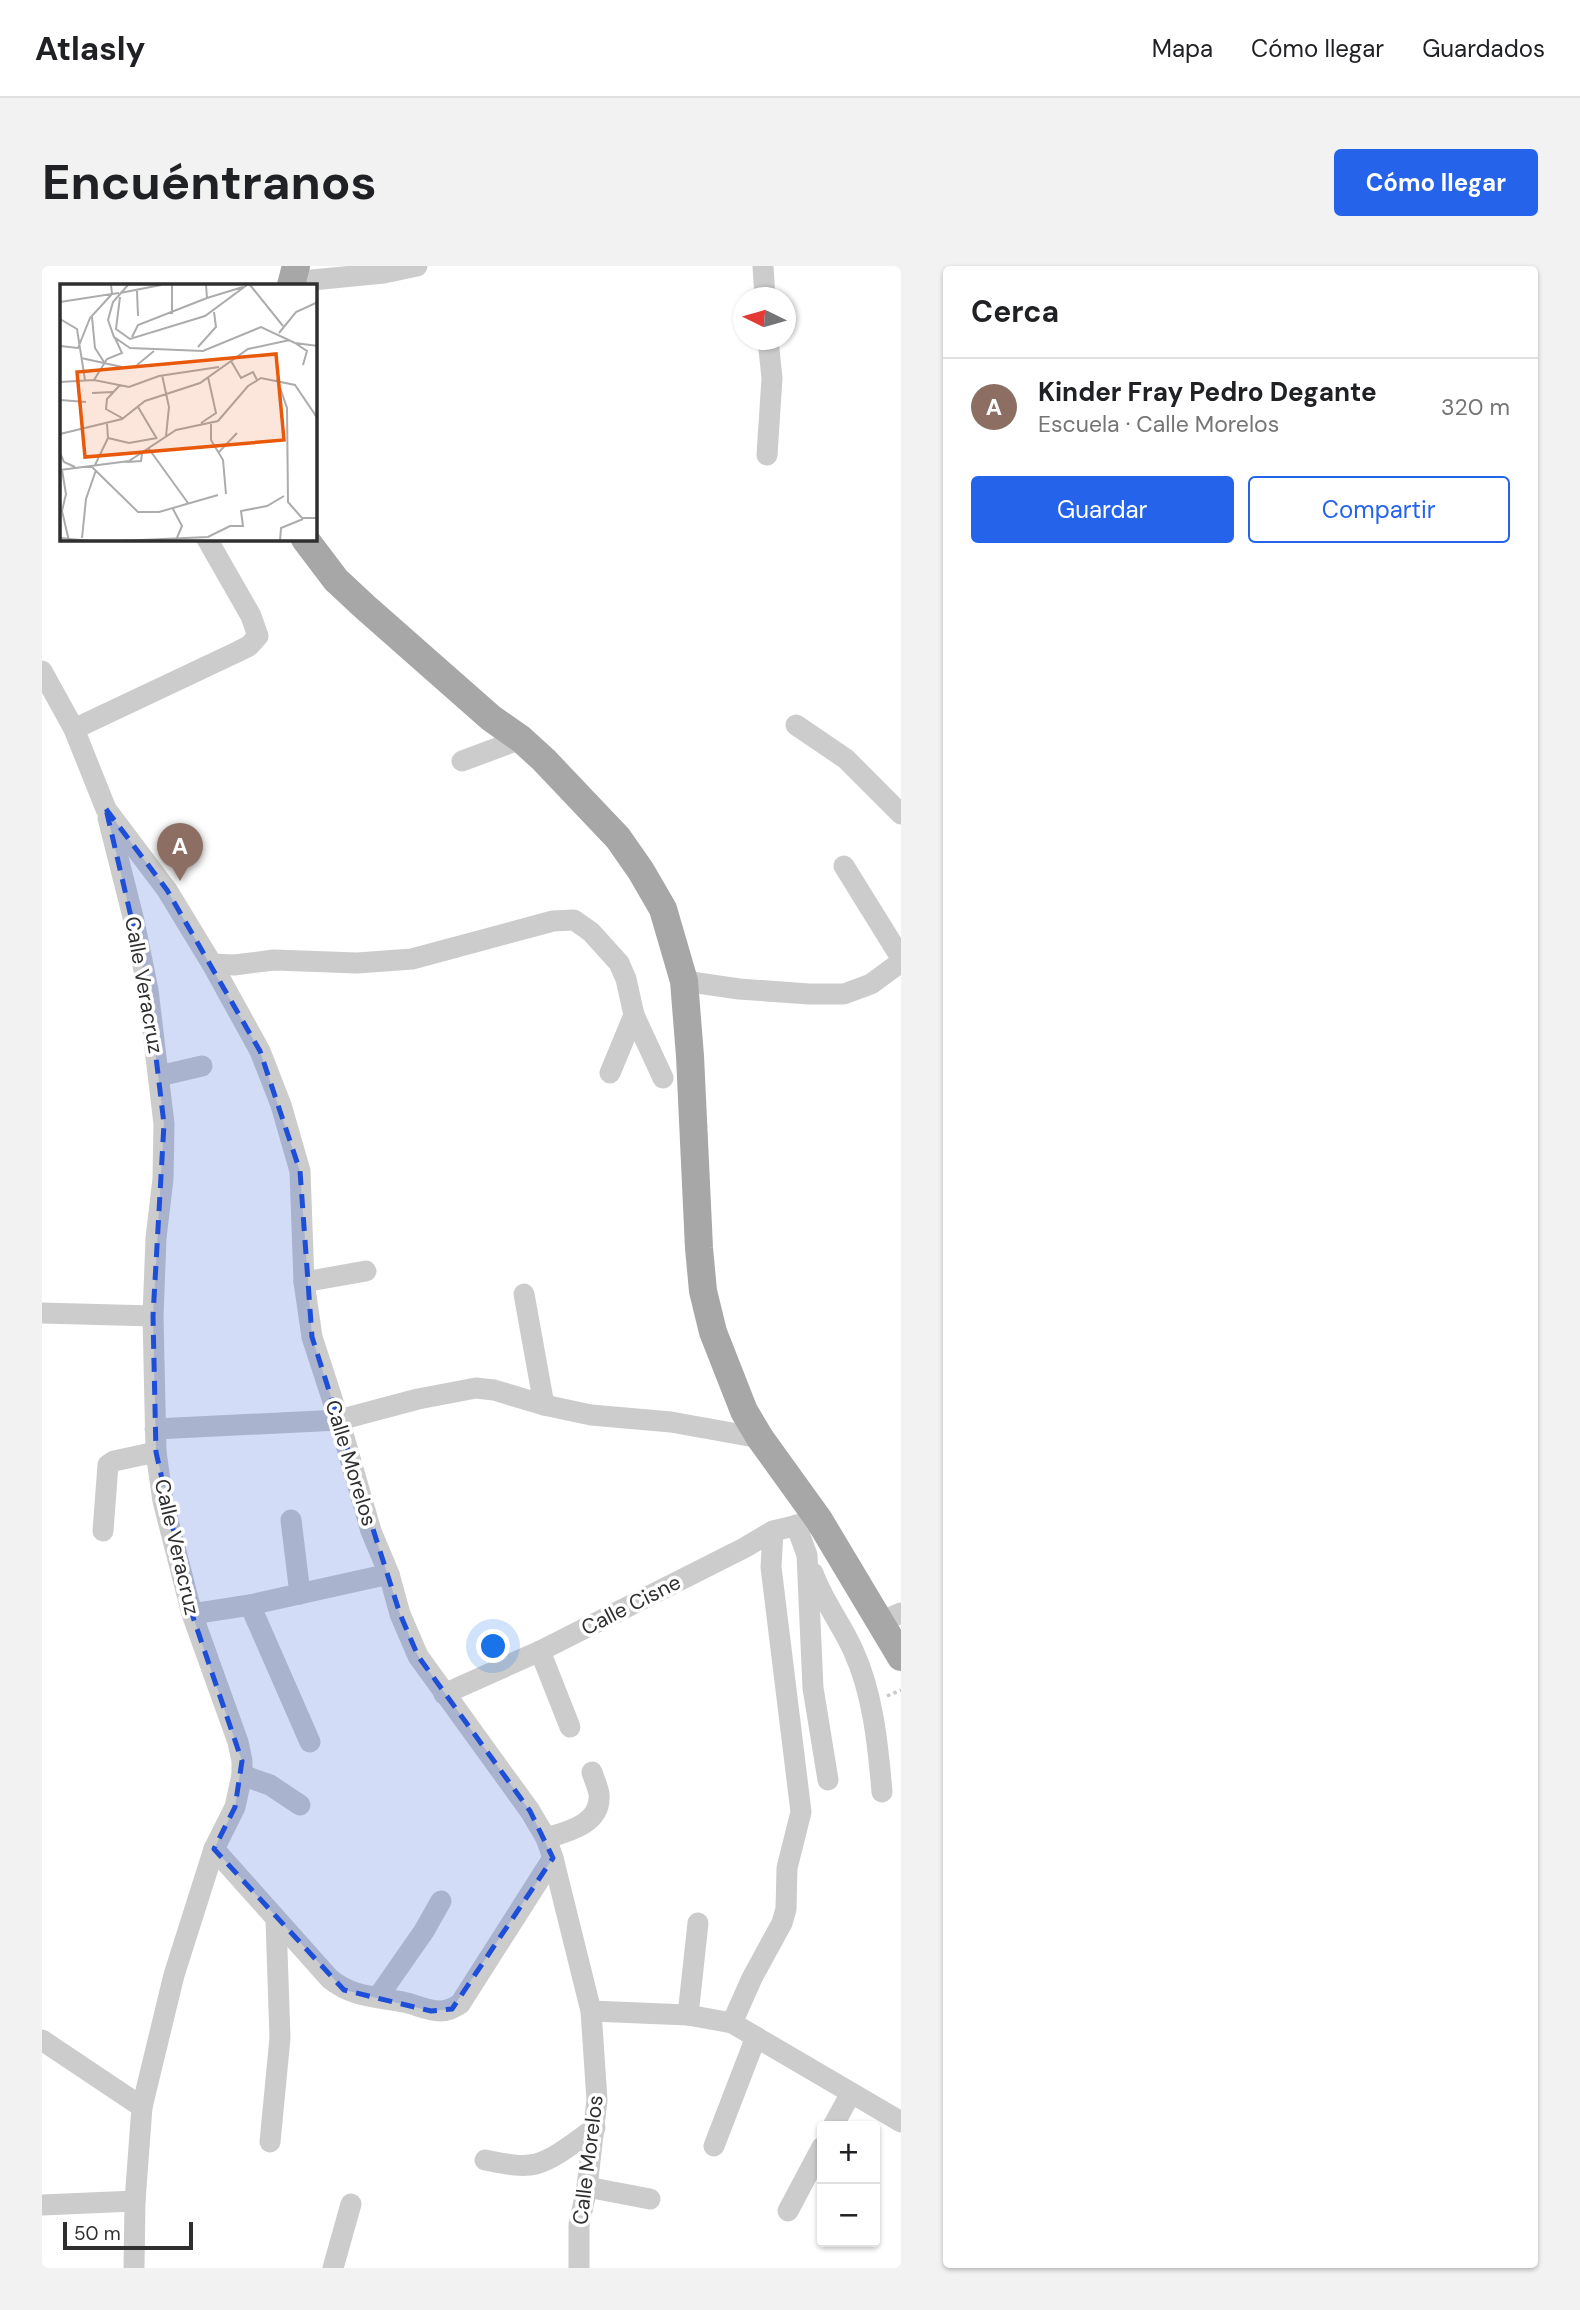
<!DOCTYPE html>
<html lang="es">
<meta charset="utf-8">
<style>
:root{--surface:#fff;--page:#f2f2f2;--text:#202124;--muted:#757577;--line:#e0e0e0;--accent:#2563eb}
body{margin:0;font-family:"DM Sans",sans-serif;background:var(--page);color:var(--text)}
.controls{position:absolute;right:21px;bottom:21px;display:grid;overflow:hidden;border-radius:7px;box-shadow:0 2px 5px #0004}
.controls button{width:63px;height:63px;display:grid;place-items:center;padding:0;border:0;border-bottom:2px solid var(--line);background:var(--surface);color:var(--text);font:35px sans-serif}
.compass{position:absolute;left:691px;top:21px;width:63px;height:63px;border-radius:50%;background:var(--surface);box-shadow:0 2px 5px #0004;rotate:275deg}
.scale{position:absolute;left:21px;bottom:18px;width:130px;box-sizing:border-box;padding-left:7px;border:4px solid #2f2f2f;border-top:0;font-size:19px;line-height:24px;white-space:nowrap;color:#2f2f2f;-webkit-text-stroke:5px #fff;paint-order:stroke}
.you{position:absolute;left:452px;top:1381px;width:24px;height:24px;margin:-18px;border:5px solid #fff;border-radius:50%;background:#1a73e8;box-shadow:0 0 0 10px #1a73e833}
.badge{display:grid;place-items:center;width:46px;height:46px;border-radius:50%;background:var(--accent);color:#fff;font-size:23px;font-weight:700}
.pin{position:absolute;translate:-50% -58px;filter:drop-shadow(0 2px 4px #0008)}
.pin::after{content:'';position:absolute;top:37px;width:24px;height:21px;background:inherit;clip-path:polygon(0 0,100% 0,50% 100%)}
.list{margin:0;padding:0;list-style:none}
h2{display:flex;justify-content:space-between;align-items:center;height:91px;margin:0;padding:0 28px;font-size:30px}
h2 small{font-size:23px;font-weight:400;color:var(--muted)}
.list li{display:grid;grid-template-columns:46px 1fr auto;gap:21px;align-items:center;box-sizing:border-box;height:98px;padding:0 28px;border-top:2px solid var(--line)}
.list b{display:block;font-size:26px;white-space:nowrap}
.list p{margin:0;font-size:23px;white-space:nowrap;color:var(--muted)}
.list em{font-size:23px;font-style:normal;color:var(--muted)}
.actions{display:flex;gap:14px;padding:21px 28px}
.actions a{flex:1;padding:16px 0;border:2px solid var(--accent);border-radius:7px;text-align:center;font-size:24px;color:var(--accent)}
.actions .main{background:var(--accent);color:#fff}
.map{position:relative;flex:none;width:859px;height:2002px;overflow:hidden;border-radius:7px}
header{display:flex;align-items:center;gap:42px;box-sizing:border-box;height:98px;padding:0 35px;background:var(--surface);border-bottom:2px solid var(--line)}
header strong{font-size:33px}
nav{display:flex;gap:38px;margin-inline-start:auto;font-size:24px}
.intro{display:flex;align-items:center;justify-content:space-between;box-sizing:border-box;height:168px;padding:0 42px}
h1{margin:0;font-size:49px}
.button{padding:18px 32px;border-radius:7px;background:var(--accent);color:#fff;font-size:24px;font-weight:700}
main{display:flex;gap:42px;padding:0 42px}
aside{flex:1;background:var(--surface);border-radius:7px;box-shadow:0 2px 5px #0004}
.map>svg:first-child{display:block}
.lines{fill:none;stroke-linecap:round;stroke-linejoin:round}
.path{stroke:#c9c9c9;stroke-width:3.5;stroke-dasharray:3.5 3.5;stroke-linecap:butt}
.minor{stroke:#ccc;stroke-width:21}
.major{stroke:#a7a7a7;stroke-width:28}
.marked{fill:#1d4ed8;fill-opacity:0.2;stroke:#1d4ed8;stroke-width:5;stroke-dasharray:14 9;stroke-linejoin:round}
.labels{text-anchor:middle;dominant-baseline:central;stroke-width:7;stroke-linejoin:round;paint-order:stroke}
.street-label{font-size:21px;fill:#2f2f2f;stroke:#fff}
.inset-road{fill:none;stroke:#acacac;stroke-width:2}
.view{fill:#e8590c;fill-opacity:0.15;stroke:#e8590c;stroke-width:3.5}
.inset-edge{fill:none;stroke:#2f2f2f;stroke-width:3.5}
</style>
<header>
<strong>Atlasly</strong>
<nav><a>Mapa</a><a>Cómo llegar</a><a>Guardados</a></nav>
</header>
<div class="intro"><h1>Encuéntranos</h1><a class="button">Cómo llegar</a></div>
<main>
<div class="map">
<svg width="859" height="2002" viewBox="0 0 859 2002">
<rect width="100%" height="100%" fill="#fff"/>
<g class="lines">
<!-- path -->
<polyline class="path" points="845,1430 859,1424"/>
<!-- minor -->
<g class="minor">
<polyline points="721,0 723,32"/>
<polyline points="249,16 342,7 375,0"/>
<polyline points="725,189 730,112 726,74"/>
<polyline points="0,405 32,463 64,543 125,624 170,698 218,785 239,839 258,905 262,1016 270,1071 297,1154 329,1265 347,1308 358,1348 376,1390 488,1545 504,1572 511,1592 549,1745 555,1834 545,1921 537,1959 537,2002"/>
<polyline points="754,459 804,493 859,548"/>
<polyline points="32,463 195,386 207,380 216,370 209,350 165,273"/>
<polyline points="420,495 479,473"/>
<polyline points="66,552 92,655 106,724 122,858 121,913 114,972 111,1050 114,1186 121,1235 150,1348 196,1476 200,1495 200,1509 193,1541 172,1583 132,1709 100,1841 93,1935 92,2002"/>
<polyline points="802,600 859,692"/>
<polyline points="170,698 192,699 232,694 315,697 370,693 511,655 532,654 549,666 577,697 584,713 592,749 621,812"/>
<polyline points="642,715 697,723 767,728 802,728 829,718 859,696"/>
<polyline points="568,807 592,749"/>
<polyline points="117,810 160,800"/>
<polyline points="262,1016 324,1005"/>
<polyline points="482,1028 502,1139"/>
<polyline points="0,1047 111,1050"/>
<polyline points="113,1163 297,1154 376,1133 434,1122 452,1124 502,1139 549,1149 629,1156 718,1172"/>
<polyline points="249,1254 258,1328"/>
<polyline points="754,1259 765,1289 771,1422 786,1514"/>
<polyline points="61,1265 66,1199 72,1195 114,1186"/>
<path d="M771,1307c10,28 28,50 40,77 20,43 25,95 29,142"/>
<polyline points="208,1339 268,1476"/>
<polyline points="150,1348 208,1339 347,1308"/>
<polyline points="838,1356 859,1347"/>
<polyline points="498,1385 528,1461"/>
<polyline points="402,1428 498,1385 702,1282 731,1265 777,1254"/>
<polyline points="200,1509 228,1519 258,1539"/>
<path d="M504,1572c21,-6 56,-14 53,-44 -1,-7 -5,-15 -7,-22"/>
<path d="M172,1583l116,130c24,19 45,17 73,23 12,2 24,9 37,9 8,0 13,-3 20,-7l93,-146"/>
<polyline points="336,1731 382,1665 399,1635"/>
<polyline points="549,1745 646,1749 690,1757 859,1856"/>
<polyline points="646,1749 656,1657"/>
<polyline points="690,1757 710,1712 740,1657 744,1643 745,1602 759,1546 729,1301 731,1265"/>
<polyline points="0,1774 100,1841"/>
<polyline points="791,1860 809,1827"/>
<polyline points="228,1876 238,1772 234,1654"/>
<polyline points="672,1880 714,1771"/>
<path d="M443,1894c17,3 35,8 51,4 21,-6 41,-24 59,-36"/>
<polyline points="545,1921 608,1933"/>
<polyline points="0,1939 93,1935"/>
<polyline points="746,1945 780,1881"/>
<polyline points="291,2002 309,1938"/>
</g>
<!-- major -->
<g class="major">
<polyline points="249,19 254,0"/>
<polyline points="263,273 294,314 323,341 449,452 479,473 502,494 576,572 599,605 621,643 642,715 648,790 657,982 661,1025 671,1066 702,1145 718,1172 777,1254 859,1391"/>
</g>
</g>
<!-- marked area -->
<path class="marked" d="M64,543l61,81 93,161 40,120 12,166 88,277 18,42 112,155 23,47 -101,151 -21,2 -87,-21 -130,-141 21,-42 7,-46 -50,-147 -36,-162 -3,-136 11,-192 -16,-134z"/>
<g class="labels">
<!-- street labels -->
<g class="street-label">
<text transform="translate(102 719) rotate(80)">Calle Veracruz</text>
<text transform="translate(309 1197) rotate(73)">Calle Morelos</text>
<text transform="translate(135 1281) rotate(77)">Calle Veracruz</text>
<text transform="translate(589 1339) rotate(-27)">Calle Cisne</text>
<text transform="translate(546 1894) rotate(-83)">Calle Morelos</text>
</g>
</g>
<!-- overview -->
<g transform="translate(18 18)">
<rect width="257" height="257" fill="#fff"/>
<path class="inset-road" d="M68,1l-15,17 -5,18 6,17 16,11 73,3 58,-24 34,16 23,3M112,1v29M190,1l33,41M77,7l1,25M60,9l41,-8M60,13l-4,32 14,10 75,-23 42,-31M147,14l36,-11M0,18l52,-8 -1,-9M32,33l3,31 9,14M0,35l17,10 8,51M219,49l17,-21 22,-10M72,53l6,-12 69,-27 -1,-13M235,59l12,8 -4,14M0,62l18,2 12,-30 22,-24 7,-1M138,63l18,-20 -2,-15M21,74l41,9M171,77l10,17 12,-6 4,8M77,81l17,-14M102,91l7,32 -3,29M217,95l10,29 1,94 14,16h16M34,96l13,-21 15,-6 -7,-15M0,98l34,-2 35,7 30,-11 60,-9M60,101l-13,14 -1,10 16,9M32,109l21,-1M0,116l26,2M78,123l19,32M141,139l15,-10 -8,-36M151,140v16l12,20 3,34M0,150l62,-15 23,-18 55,-18 48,-34 42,-9M48,154l21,5 28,-5M89,165l39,54M159,168l18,-19M0,169l4,9 11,5M67,178l14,-1 1,-7M35,181l13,-27 -1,-14M31,182l47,46h21l59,-17M0,186l69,-9 47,-31 42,-9 30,-35 13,-8 34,7 23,34M2,186l4,24 -4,17 7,30M113,225l9,17 -6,14M0,254l31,3M22,254l4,-39 10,-29M59,257l89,-4 22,-11h13l-2,-15 26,-5 17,-10M220,257l1,-13 22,-9"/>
<path class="view" d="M216,70l8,86 -199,17 -8,-85z"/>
<rect width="257" height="257" class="inset-edge"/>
</g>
</svg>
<div class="controls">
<button>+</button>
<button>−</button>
</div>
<svg class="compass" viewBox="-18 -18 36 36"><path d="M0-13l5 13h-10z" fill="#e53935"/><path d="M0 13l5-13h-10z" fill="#757577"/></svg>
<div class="scale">50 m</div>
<div class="you"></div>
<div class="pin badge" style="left:138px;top:615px;background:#8d6e63">A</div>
</div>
<aside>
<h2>Cerca<small></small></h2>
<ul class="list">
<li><span class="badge" style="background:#8d6e63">A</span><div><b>Kinder Fray Pedro Degante</b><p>Escuela · Calle Morelos</p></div><em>320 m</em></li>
</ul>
<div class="actions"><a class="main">Guardar</a><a>Compartir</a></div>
</aside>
</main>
